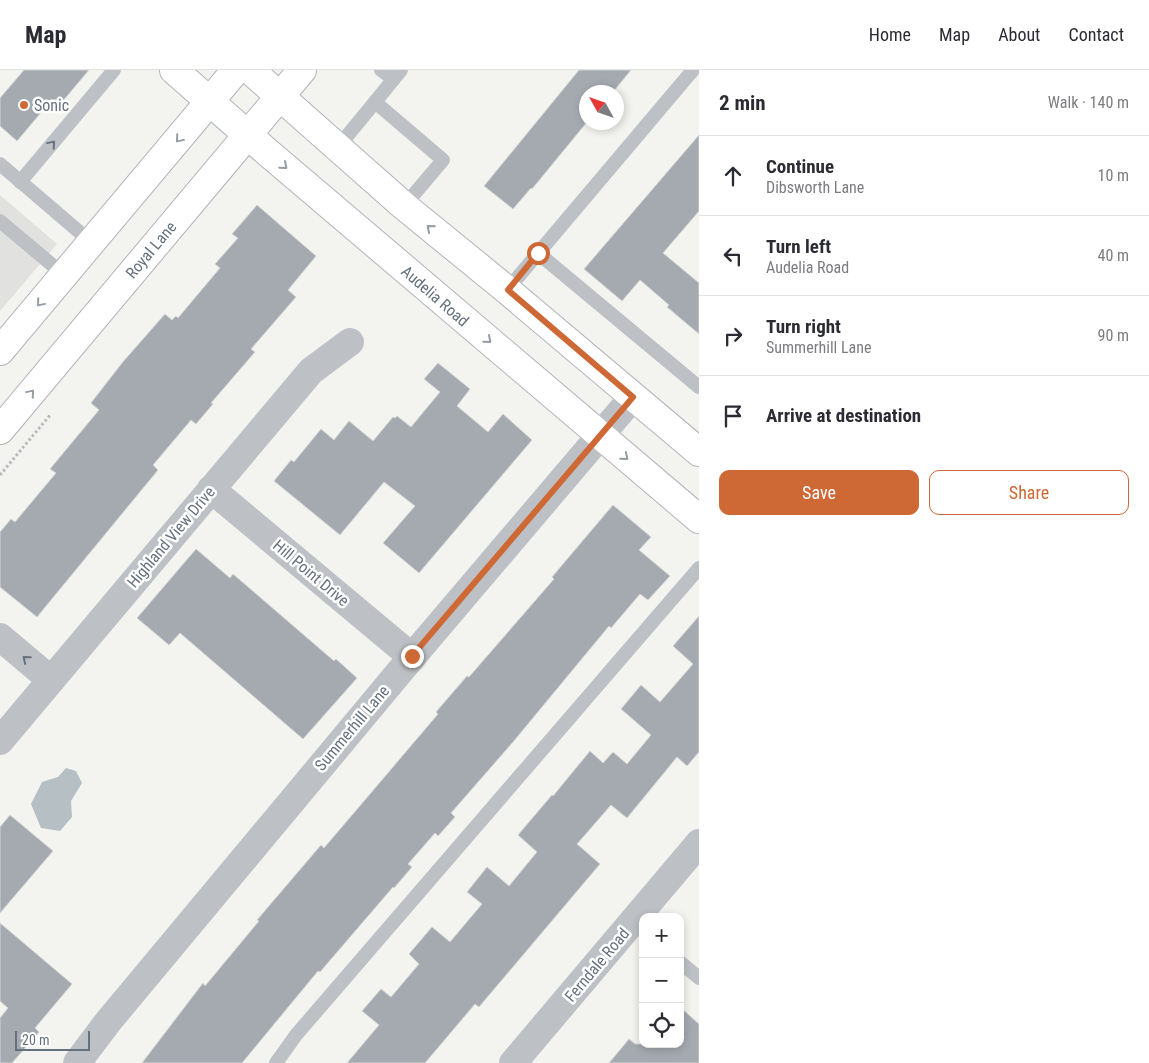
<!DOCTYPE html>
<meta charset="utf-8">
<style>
:root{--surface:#fff;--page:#f2f2f3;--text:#2b2b33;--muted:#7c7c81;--line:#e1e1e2;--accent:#ce6835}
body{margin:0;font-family:"Roboto Condensed",sans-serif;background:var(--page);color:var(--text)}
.controls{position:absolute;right:15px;bottom:15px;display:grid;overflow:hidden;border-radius:10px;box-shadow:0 2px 8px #0003}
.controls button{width:45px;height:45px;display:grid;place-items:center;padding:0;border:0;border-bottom:1px solid var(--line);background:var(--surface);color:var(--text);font:25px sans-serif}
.compass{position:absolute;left:579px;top:15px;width:45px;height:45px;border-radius:50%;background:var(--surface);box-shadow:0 2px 8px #0003;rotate:310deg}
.scale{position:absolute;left:15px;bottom:12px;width:75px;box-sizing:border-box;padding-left:5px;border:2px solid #66717e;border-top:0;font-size:14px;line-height:18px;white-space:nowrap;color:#66717e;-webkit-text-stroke:4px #fff;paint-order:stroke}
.stop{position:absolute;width:15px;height:15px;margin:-11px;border:4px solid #ce6835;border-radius:50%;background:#fff}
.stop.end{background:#ce6835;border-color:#fff;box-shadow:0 1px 5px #0008}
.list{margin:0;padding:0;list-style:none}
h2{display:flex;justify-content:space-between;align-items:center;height:65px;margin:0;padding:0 20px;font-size:21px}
h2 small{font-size:16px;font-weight:400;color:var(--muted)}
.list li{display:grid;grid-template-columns:32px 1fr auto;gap:15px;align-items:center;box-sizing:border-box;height:80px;padding:0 20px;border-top:1px solid var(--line)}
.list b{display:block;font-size:19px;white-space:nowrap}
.list p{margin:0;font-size:16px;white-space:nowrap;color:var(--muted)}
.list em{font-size:16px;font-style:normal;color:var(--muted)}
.actions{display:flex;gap:10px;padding:15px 20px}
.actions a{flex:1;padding:11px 0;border:1px solid var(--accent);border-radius:10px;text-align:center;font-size:18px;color:var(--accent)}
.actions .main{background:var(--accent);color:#fff}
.icon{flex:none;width:28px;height:28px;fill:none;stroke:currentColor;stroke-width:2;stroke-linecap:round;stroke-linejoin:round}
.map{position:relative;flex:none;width:699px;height:993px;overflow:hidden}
header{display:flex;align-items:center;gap:30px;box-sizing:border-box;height:70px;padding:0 25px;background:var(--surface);border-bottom:1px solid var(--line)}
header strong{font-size:24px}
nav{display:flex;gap:28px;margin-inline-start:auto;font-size:18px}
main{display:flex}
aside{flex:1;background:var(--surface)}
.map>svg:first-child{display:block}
.built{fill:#e1e2e0}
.water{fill:#b6bfc4}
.building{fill:#a4aab0;stroke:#d4d5d3}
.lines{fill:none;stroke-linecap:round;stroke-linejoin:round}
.secondary-casing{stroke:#b0b4b8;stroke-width:30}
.path{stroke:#b7b9bc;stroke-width:3;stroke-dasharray:2.5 2.5;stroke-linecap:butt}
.service{stroke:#bdc0c4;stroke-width:14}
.minor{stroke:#bdc0c4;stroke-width:28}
.tertiary{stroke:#bdc0c4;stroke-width:28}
.secondary{stroke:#fff;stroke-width:28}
.oneway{stroke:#949ca5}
.oneway2{stroke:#66717e}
.route{stroke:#ce6835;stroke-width:6}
.poi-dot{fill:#ce6835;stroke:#fff;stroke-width:2}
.labels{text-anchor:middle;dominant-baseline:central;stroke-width:5;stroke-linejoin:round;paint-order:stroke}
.poi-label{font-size:16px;fill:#66717e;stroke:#fff;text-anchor:start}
.street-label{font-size:16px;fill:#66717e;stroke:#fff}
</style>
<header>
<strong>Map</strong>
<nav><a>Home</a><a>Map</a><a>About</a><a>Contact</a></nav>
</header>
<main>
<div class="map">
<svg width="699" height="993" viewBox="0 0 699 993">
<rect width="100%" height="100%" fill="#f3f3f0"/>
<!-- built -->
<polygon class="built" points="0,125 57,174 0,241"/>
<!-- water -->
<polygon class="water" points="66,698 76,701 82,713 71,731 72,747 60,761 41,758 31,734 42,712 58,707"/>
<!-- building -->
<g class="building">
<polygon points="24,0 89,0 57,38 50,32 17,71 0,56 0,28"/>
<polygon points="579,0 631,0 613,22 586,22 587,52 532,119 531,118 513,139 484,116"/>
<polygon points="699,65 699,141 663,183 699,213 699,264 667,237 669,235 640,210 622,231 584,199"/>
<polygon points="257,135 316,186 288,220 296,227 251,279 255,282 211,333 213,334 196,354 191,350 153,395 158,400 37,547 0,517 0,462 11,449 15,452 56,403 50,399 99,340 91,333 122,293 165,244 172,250 176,246 178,248 220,198 215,194 238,168 232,164"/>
<polygon points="438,293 470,319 457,336 488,362 503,344 532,370 419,503 383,473 415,436 384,412 340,465 274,411 291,390 294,392 321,359 334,370 349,351 373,371 393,347 395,348 397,346 411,357 440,322 424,309"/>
<polygon points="613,435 651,467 639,480 670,506 648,530 640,524 611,558 609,556 513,672 451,743 455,747 438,766 435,763 408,794 412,797 394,818 393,817 320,902 318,901 242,993 142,993 203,913 205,916 259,851 257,850 321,775 324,778 376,717 438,644 436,642 467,606 469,607 554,509 552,507"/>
<polygon points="196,479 230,508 233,504 334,591 336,589 357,608 303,669 180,563 169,575 137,548"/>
<polygon points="699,546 699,682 687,696 677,687 627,748 611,735 577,774 600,794 479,937 475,934 425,993 347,993 379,955 362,941 381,919 391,927 419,894 409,884 432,857 450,872 482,834 467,822 487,797 509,816 537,782 518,765 552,725 553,726 590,681 603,693 613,682 627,694 651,665 621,639 641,615 660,632 693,594 673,576"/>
<polygon points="10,745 53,781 0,843 0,757"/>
<polygon points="0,853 72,914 35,958 39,962 12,993 0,993 0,948 8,938 0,931"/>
<polygon points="680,937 699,954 699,993 609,993 629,969 635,974 680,974"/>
</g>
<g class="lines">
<!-- secondary casing -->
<g class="secondary-casing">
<g id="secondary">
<polyline points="174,0 266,81 699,449"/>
<polyline points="250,0 404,136 507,220 699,382"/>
<polyline points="0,281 236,0"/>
<polyline points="0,360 302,0"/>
</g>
</g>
<!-- path -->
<polyline class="path" points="0,405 51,344"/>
<!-- service -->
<g class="service">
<polyline points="381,0 393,9"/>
<polyline points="401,0 375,32 443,90 404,136"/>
<polyline points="338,77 375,32"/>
<polyline points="0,94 91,172"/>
<polyline points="20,112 114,0"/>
<polyline points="0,151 64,205"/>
<polyline points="538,183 699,317"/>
<polyline points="507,220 693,0"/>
<polyline points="680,892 699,908"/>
<polyline points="276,993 296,965 699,498"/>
</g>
<!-- minor -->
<g class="minor">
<polyline points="211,419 412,587"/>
<polyline points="0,567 51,610"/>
<polyline points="0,671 311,301 350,272"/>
<polyline points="77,993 107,953 412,587 633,327"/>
</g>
<!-- tertiary -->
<polyline class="tertiary" points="513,993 699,773"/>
<!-- secondary -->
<use href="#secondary" class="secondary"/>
</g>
<!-- one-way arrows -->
<defs><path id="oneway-chevron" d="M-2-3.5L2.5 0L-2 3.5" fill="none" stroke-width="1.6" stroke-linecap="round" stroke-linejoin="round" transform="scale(1.25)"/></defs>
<g class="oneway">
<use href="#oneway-chevron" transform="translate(179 69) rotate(130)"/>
<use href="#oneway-chevron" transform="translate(284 96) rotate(41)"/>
<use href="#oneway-chevron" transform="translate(430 158) rotate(-140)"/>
<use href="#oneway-chevron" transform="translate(40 233) rotate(130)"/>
<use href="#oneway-chevron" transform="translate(488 270) rotate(41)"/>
<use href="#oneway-chevron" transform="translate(31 323) rotate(-50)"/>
<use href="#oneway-chevron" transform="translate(625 387) rotate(40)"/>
</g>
<g class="oneway2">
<use href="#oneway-chevron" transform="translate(52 74) rotate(-50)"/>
<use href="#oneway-chevron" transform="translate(26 589) rotate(-141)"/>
</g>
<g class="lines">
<!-- route -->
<polyline class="route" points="412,586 633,327 508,220 538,183"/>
</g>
<!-- markers -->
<circle class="poi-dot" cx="24" cy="35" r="5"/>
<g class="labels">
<!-- poi labels -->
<g class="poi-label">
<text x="34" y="35">Sonic</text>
</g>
<!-- street labels -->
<g class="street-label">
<text transform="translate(151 180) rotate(-50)">Royal Lane</text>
<text transform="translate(435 226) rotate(41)">Audelia Road</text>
<text transform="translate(171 467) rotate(-50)">Highland View Drive</text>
<text transform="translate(311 503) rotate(40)">Hill Point Drive</text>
<text transform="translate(352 658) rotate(-50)">Summerhill Lane</text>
<text transform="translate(597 895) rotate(-50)">Ferndale Road</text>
</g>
</g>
</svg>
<div class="controls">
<button>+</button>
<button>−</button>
<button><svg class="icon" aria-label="locate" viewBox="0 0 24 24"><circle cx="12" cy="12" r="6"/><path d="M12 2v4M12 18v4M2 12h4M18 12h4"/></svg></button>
</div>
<svg class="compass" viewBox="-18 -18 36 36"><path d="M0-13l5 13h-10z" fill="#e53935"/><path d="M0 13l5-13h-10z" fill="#7c7c81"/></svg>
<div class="scale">20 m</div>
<div class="stop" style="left:538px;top:183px"></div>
<div class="stop end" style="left:412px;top:586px"></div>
</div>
<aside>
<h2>2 min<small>Walk · 140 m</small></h2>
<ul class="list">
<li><svg class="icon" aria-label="ahead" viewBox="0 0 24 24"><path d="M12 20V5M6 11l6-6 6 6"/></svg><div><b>Continue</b><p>Dibsworth Lane</p></div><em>10 m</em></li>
<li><svg class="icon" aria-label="left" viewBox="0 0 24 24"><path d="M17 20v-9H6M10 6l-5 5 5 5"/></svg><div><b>Turn left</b><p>Audelia Road</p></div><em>40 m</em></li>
<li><svg class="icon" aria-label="right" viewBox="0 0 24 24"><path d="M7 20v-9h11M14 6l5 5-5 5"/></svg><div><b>Turn right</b><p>Summerhill Lane</p></div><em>90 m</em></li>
<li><svg class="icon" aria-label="arrive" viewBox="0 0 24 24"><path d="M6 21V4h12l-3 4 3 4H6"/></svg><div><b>Arrive at destination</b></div></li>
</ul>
<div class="actions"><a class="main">Save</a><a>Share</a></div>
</aside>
</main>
